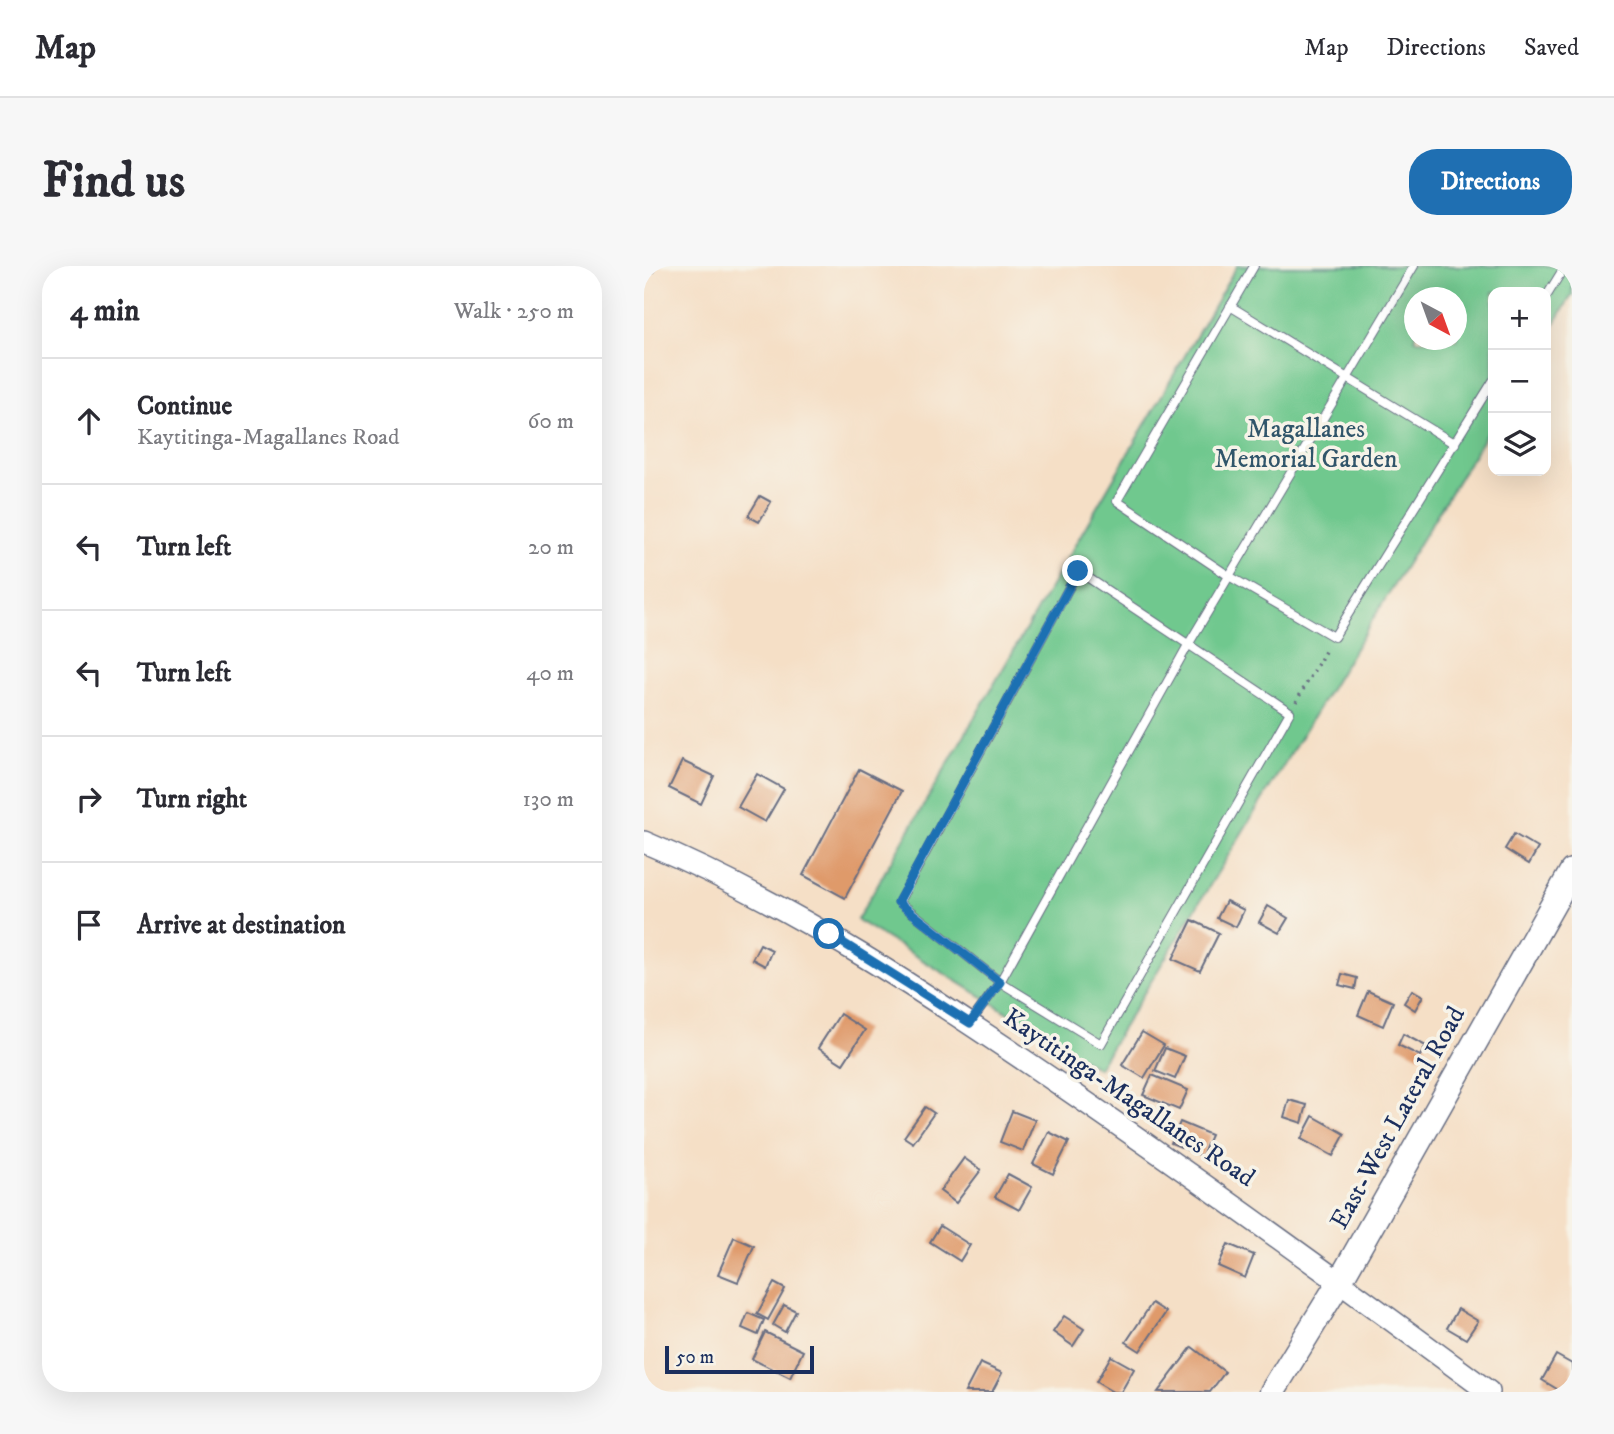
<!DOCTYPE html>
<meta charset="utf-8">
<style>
:root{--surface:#fff;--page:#f7f7f7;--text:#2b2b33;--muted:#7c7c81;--line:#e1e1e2;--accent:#1f6fb2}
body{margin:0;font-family:"IM FELL DW Pica",serif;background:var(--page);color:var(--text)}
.controls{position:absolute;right:21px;top:21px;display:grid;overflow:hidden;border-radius:14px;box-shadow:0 7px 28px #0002}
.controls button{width:63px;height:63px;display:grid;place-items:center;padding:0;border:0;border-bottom:2px solid var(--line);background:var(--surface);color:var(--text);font:35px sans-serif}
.compass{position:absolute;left:760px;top:21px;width:63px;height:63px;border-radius:50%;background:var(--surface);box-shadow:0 7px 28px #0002;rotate:139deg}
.scale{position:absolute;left:21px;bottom:18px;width:149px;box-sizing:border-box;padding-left:7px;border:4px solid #1b2f5e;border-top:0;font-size:19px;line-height:24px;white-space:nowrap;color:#1b2f5e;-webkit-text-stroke:5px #f7f3e8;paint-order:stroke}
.stop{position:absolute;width:21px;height:21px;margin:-16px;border:5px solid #1f6fb2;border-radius:50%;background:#fff}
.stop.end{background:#1f6fb2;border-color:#fff;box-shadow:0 2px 7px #0008}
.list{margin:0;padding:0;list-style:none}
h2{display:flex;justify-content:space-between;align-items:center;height:91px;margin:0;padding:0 28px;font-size:30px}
h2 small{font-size:23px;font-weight:400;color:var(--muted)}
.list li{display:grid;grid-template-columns:46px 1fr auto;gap:21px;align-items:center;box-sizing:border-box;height:126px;padding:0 28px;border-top:2px solid var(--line)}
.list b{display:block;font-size:26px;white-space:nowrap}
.list p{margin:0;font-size:23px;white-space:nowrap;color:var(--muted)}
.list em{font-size:23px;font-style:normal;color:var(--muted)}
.icon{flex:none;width:38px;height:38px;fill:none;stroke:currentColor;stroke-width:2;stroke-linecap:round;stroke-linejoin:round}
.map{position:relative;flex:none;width:928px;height:1126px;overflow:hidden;border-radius:28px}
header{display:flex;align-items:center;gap:42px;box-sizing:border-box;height:98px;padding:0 35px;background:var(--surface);border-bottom:2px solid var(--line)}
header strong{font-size:33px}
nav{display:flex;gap:38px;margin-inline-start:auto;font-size:24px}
.intro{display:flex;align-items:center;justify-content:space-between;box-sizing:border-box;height:168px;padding:0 42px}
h1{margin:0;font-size:49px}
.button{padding:18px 32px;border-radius:28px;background:var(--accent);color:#fff;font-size:24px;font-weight:700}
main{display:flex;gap:42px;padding:0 42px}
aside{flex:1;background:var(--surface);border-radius:28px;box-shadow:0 7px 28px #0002}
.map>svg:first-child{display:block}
.green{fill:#70c88e;stroke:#467c76;stroke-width:2;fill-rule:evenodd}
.building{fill:#df9a6a}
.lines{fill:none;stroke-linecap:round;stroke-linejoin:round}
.service-casing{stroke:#676d82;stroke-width:10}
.tertiary-casing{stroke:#676d82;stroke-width:22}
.secondary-casing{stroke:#676d82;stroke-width:24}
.primary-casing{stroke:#676d82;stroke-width:27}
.path{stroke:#676d82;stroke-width:3.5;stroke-dasharray:2 5;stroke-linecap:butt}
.service{stroke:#fff;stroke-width:8}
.tertiary{stroke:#fff;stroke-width:19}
.secondary{stroke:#fff;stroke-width:21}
.primary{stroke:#fff;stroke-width:24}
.route{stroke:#1f6fb2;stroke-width:9}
.labels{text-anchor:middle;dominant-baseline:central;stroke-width:7;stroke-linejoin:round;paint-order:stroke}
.park-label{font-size:26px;fill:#30556a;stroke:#f7f3e8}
.street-label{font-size:26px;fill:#1b2f5e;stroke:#f7f3e8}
</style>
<header>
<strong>Map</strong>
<nav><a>Map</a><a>Directions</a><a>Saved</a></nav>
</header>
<div class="intro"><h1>Find us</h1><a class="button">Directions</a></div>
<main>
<aside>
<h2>4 min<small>Walk · 250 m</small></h2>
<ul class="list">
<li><svg class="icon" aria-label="ahead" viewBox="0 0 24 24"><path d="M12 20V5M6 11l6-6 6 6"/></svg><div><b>Continue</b><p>Kaytitinga-Magallanes Road</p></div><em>60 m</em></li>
<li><svg class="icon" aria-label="left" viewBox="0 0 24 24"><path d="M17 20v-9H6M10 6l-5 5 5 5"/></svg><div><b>Turn left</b></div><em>20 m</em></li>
<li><svg class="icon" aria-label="left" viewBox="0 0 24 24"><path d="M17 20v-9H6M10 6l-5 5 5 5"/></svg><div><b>Turn left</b></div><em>40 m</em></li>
<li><svg class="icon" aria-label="right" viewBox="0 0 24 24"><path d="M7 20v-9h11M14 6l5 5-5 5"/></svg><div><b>Turn right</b></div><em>130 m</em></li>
<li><svg class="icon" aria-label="arrive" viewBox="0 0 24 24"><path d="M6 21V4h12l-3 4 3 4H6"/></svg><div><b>Arrive at destination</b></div></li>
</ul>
</aside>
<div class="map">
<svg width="928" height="1126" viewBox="0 0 928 1126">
<rect width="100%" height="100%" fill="#f7f3e8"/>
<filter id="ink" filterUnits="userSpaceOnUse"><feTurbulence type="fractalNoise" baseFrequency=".0143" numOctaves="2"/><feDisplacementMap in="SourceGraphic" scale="14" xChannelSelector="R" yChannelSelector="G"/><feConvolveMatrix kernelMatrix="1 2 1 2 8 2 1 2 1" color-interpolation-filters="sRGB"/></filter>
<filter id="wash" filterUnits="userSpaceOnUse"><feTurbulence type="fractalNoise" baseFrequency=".00686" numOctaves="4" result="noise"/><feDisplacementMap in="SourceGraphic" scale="28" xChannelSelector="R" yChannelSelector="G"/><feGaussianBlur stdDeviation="1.57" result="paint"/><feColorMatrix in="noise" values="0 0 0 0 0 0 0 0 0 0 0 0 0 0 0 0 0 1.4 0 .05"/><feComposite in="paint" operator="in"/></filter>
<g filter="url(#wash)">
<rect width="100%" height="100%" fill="#f5dfc6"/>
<!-- green -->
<path class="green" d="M593,0h335v29l-26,43v-46h-53v131l-395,645 -241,-148zM771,32h42v42h-42z"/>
<g id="blocks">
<!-- building -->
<g class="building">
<polygon points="116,230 127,236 115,256 104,250"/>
<polygon points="38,495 70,510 57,538 25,522"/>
<polygon points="215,503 258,525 201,632 159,609"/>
<polygon points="113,508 140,523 121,556 94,541"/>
<polygon points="870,568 894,582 885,598 861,583"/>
<polygon points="582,635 600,644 592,661 573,652"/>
<polygon points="624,640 644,652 635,667 615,656"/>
<polygon points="548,654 575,667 556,705 529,693"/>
<polygon points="116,678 128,684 121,700 108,693"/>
<polygon points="698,708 713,712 711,723 695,719"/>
<polygon points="768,724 779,730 771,744 760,737"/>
<polygon points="724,725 749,736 739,760 714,749"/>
<polygon points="196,748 221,764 199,798 174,782"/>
<polygon points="498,766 520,779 500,812 478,799"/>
<polygon points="759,768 782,780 776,790 754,779"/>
<polygon points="521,782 541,790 531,813 511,805"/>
<polygon points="508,809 544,824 535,844 499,829"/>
<polygon points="645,834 663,839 658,857 640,851"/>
<polygon points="281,841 290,847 269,877 260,871"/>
<polygon points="368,845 391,854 379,885 356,876"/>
<polygon points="669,850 701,868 689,890 657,873"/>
<polygon points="536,856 567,869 558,890 527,877"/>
<polygon points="405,866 425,876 409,908 389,898"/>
<polygon points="320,892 337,904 312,937 296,925"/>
<polygon points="364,908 388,921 375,944 351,931"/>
<polygon points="296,960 326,979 316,995 286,976"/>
<polygon points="90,971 110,980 94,1016 74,1008"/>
<polygon points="584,978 610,989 601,1012 574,1000"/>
<polygon points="130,1017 141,1023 124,1054 113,1048"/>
<polygon points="508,1037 522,1046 496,1085 482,1076"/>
<polygon points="140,1039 152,1045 141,1066 129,1059"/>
<polygon points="814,1043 834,1055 822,1073 803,1062"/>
<polygon points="104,1047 120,1054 114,1069 98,1062"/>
<polygon points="420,1050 440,1063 429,1080 409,1066"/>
<polygon points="121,1066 159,1085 146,1112 108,1093"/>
<polygon points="548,1081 581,1106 566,1126 514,1126"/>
<polygon points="912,1089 928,1098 928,1126 918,1126 898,1114"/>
<polygon points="467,1090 490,1103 477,1126 469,1126 452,1116"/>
<polygon points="336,1097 358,1107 348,1126 321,1126"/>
</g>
</g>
</g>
<g filter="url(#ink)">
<use href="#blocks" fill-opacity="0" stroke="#676d82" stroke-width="2"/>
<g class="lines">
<!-- service casing -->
<g class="service-casing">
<g id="service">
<polyline points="610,0 473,235 585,310 690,371 849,115"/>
<polyline points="902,31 921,0"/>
<polyline points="586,40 811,178"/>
<polygon points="434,305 646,446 457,778 356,716 255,636"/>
<polyline points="326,757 356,716 544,379 770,0"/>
</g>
</g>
<!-- tertiary casing -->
<g class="tertiary-casing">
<polyline id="tertiary" points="0,1 1,0"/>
</g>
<!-- secondary casing -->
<g class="secondary-casing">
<path id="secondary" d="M0,576c152,64 288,155 424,248 143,98 282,199 421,302"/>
</g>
<!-- primary casing -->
<g class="primary-casing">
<polyline id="primary" points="628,1126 696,1015 928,605"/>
</g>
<!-- path -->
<polyline class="path" points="652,436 683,382"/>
<!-- service -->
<use href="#service" class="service"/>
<!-- tertiary -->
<use href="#tertiary" class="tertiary"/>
<!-- secondary -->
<use href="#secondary" class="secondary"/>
<!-- primary -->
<use href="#primary" class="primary"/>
</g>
</g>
<g class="lines" filter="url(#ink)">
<!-- route -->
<polyline class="route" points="185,668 326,757 356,716 254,636 434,305"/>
</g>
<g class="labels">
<!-- park labels -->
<g class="park-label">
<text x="662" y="163">Magallanes<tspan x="662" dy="30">Memorial Garden</tspan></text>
</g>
<!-- street labels -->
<g class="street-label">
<text transform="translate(485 832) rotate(34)">Kaytitinga-Magallanes Road</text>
<text transform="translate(754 852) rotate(-61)">East-West Lateral Road</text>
</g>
</g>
</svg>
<div class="controls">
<button>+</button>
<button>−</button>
<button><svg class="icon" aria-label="layers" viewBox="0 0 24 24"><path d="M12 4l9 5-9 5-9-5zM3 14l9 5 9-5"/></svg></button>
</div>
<svg class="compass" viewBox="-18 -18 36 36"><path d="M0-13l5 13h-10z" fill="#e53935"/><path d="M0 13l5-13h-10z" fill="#7c7c81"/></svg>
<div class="scale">50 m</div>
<div class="stop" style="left:185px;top:668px"></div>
<div class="stop end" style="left:434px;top:305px"></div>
</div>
</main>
